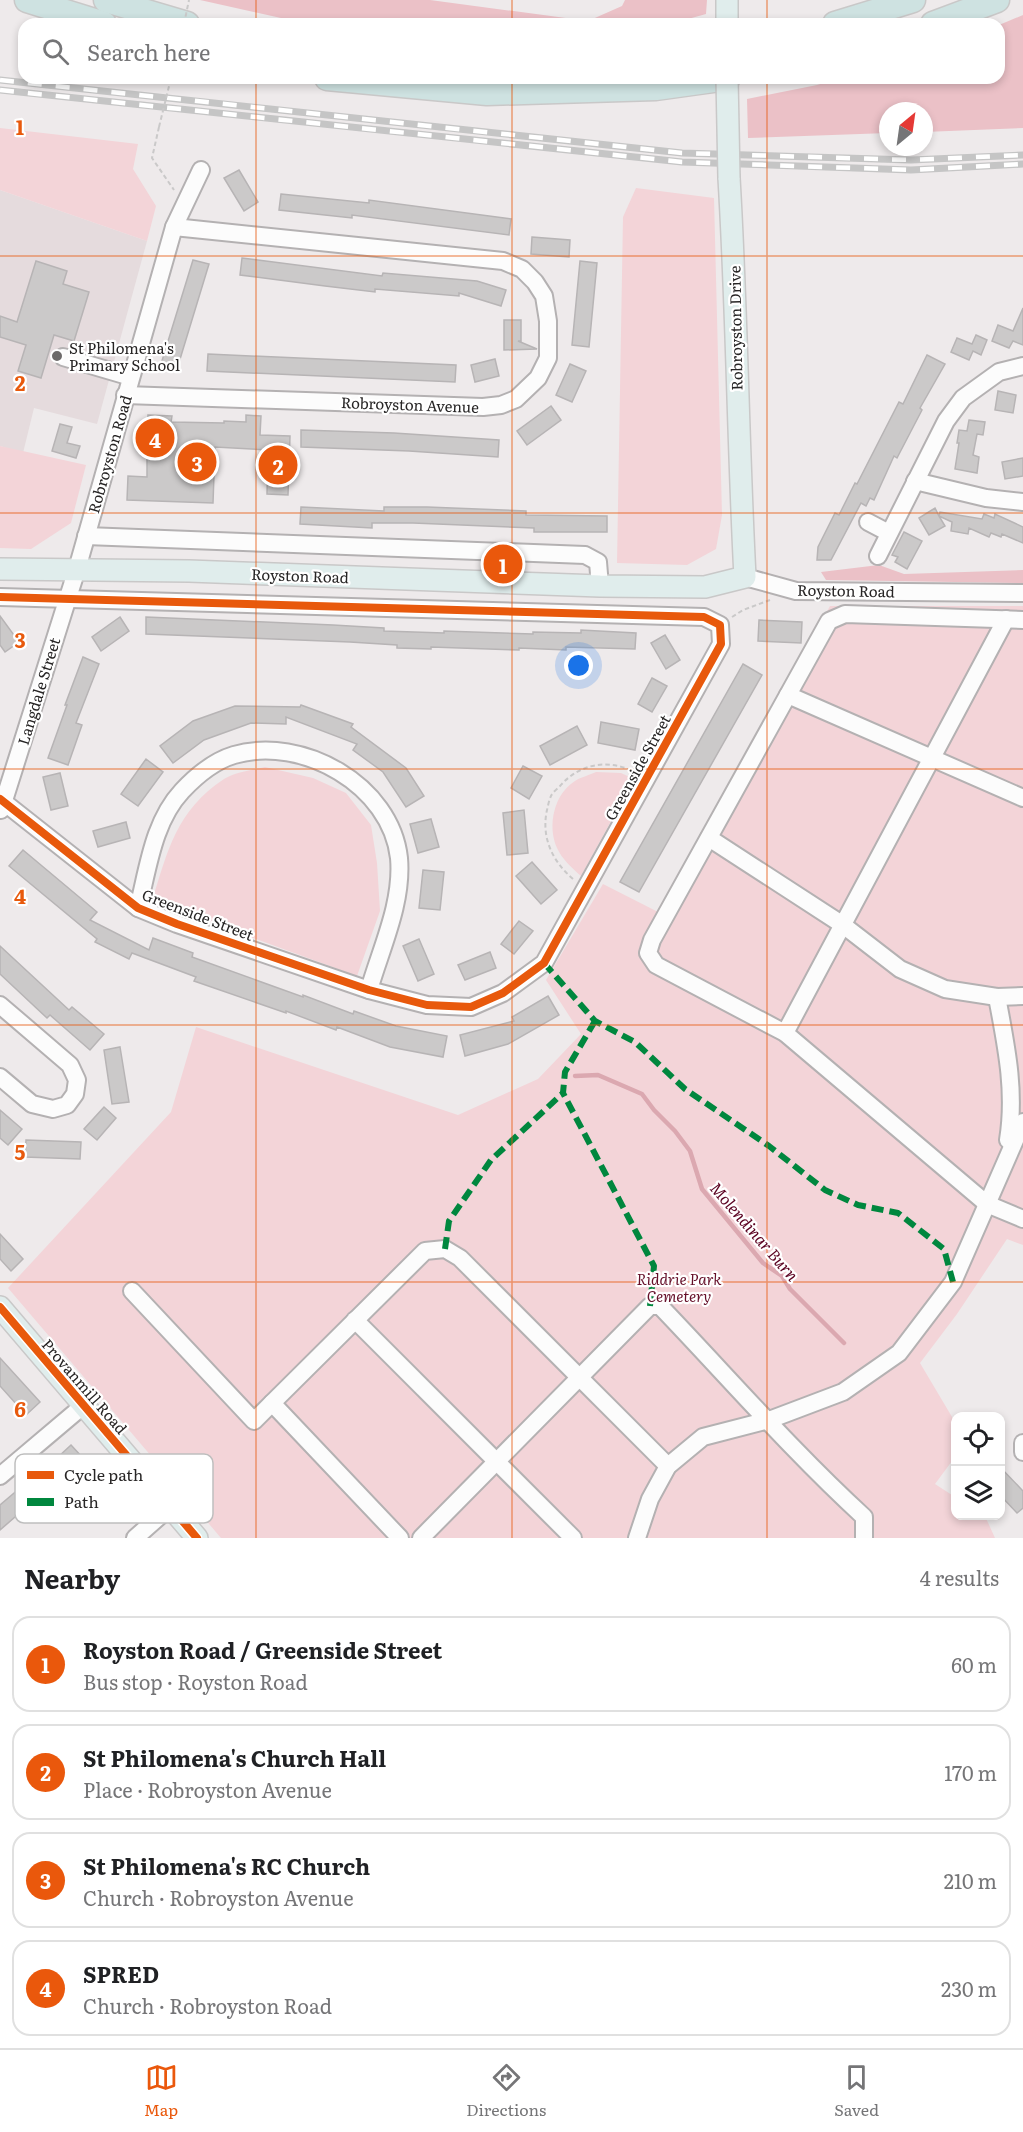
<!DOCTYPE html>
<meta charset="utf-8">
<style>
:root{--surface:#fff;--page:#f6f6f6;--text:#202124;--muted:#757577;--line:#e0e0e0;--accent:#ea580c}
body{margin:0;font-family:Literata,serif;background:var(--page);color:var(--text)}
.controls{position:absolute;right:18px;bottom:18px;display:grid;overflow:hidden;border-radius:12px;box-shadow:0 3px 9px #0003}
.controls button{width:54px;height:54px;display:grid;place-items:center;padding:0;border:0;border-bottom:2px solid var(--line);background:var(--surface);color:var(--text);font:30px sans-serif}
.compass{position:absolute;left:879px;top:102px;width:54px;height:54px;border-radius:50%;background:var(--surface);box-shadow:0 3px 9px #0003;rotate:29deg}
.you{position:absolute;left:579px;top:666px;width:21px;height:21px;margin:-15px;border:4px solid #fff;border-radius:50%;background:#1a73e8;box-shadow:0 0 0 9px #1a73e833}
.badge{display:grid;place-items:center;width:39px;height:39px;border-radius:50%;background:var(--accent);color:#fff;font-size:20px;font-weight:700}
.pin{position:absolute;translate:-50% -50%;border:3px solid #fff;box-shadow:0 2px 6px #0006}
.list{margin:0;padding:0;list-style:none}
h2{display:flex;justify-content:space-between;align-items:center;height:78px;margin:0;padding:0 24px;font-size:26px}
h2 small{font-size:20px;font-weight:400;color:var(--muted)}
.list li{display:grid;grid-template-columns:39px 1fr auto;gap:18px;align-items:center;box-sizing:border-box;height:96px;margin:0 12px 12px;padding:0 12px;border:2px solid var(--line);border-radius:18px}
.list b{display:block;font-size:22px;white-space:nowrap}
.list p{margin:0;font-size:20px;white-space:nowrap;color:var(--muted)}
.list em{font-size:20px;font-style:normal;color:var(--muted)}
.icon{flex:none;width:33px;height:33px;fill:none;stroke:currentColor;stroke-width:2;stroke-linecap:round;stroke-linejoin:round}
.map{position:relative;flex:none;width:1023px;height:1538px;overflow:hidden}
.search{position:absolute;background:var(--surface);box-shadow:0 3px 9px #0003;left:18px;right:18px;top:18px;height:66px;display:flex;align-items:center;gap:15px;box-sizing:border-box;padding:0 21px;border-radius:18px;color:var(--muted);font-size:22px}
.sheet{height:510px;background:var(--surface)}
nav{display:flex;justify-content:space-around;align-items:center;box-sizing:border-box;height:84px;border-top:2px solid var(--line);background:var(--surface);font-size:16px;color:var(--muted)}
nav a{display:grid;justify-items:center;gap:3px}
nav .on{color:var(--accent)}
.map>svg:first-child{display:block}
.built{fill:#e5dbdd}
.green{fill:#f3d4d8}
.forest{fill:#ebc1c7}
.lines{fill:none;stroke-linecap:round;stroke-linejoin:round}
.stream{stroke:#dba8b0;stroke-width:4.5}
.building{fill:#cbc9c9;stroke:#b7b4b5;stroke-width:1.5}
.minor-casing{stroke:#b4b1b2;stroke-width:20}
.major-casing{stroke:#c9c8c8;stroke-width:24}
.highway-casing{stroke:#c9c8c8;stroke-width:27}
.path{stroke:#cac9c9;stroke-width:2;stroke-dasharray:4.5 3;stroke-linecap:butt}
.minor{stroke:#fcfcfc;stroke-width:16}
.major{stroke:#e0edec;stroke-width:21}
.highway{stroke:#cee2e1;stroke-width:24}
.rail-casing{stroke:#c5c5c5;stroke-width:7}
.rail{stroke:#fff;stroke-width:4.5;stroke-dasharray:14;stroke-linecap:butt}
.major-bridge-casing{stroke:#c9c8c8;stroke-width:24;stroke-linecap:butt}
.path-bridge{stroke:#cac9c9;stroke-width:2;stroke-dasharray:4.5 3;stroke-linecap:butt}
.major-bridge{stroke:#e0edec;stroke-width:21}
.quiet{stroke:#00873e;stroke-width:6;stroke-dasharray:12 6;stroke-linecap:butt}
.cycleway-casing{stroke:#fff;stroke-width:11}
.cycleway{stroke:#e8590c;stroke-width:8}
.grid{fill:none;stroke:#e8590c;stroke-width:1.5;stroke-opacity:0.55}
.poi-dot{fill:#6d6a6a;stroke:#fff;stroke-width:2}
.labels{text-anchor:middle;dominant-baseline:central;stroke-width:4.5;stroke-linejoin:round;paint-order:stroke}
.street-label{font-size:15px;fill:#272525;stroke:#fff}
.poi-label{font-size:15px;fill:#272525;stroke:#fff;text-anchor:start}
.park-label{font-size:15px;font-style:italic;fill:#650f29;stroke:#fff}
.water-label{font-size:16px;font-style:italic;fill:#5b0221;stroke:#fff}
.key{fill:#fff;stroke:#bebebe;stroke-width:1.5}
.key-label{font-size:16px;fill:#272525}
.grid-label{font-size:20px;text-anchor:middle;font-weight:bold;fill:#e8590c;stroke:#fff;stroke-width:4.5;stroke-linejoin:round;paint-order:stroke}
</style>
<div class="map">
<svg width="1023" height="1538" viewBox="0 0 1023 1538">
<rect width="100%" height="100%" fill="#eeeaeb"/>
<!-- built -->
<polygon class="built" points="0,190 147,241 97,424 34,408 23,453 0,446"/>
<!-- green -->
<g class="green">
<polygon points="0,128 138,144 133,169 156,206 147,241 0,190"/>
<polygon points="636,188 714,198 722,515 716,549 687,565 617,563 623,217"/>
<polygon points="0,446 86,465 71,523 31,549 0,548"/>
<polygon points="830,606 1023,606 1023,1245 1007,1239 957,1314 920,1363 955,1422 955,1457 935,1484 955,1497 956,1516 985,1516 995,1538 221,1538 8,1288 171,1112 196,1027 458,1115 538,1079 581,1034 546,980 603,884 662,914"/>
<path d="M265,767l48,11 33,15 25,32 6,38 3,48 -23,65 -205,-75c16,-51 24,-90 72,-122 11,-7 28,-9 41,-12z"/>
<path d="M596,772l25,1 13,6 -53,97c-9,-8 -19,-17 -24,-28 -10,-22 -3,-54 18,-67 6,-4 15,-6 21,-9z"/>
</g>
<!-- forest -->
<g class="forest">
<polygon points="200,0 430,0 588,21 622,6 625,0 707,0 706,14 670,24 417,24 372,19 336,24 308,24"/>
<polygon points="1023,15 1023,128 924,132 924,111 888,111 888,133 748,138 747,99 817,85 840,78 999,78 999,25"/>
<polygon points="879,565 904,574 1023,570 1023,583 826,580 821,572"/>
</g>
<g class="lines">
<!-- stream -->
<polyline class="stream" points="575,1076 598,1075 642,1094 654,1110 675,1131 690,1151 702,1189 763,1263 782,1276 790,1289 844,1343"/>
</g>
<!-- building -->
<g class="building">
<polygon points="239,170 258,202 244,211 224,178"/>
<polygon points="281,194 369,203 369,200 511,219 509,235 352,215 352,218 279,210"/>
<polygon points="532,237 570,240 569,257 531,254"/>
<polygon points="242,258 382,276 383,273 477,281 506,290 501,306 459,293 459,296 375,289 375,292 325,286 240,275"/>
<polygon points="193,260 209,264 177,369 161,364"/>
<polygon points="36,261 67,271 63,284 89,292 74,341 54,335 41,378 18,371 26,345 0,337 0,316 17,322"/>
<polygon points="580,261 597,263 589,347 572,345"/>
<polygon points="1023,308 1023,345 1013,341 1009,348 992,341 998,325 1013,331"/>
<polygon points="504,320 521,320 521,341 518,341 537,349 504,350"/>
<polygon points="976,335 987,340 981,355 973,351 969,360 951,352 957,338 972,344"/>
<polygon points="208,354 456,365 455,382 207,371"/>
<polygon points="927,355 945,364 920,408 922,410 897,458 894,456 874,500 870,498 866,506 861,503 831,560 817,560 818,547 835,513 839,515 855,483 857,484 899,402 903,404"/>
<polygon points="495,359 499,376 475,382 471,365"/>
<polygon points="570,364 586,371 572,402 556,395"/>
<polygon points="998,391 1016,395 1013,413 995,410"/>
<polygon points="551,406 561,420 527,445 517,431"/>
<polygon points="148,415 172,416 171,422 224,423 224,421 246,422 246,415 261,416 260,435 290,436 288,495 267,494 268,450 215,447 213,503 127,500 128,476 147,477 147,450 139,450 140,426 148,426"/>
<polygon points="969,420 985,422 983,435 977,434 973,455 979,457 977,473 955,469 959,443 957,443 959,430 967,431"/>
<polygon points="60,424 72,427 67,443 80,446 76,458 52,451"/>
<polygon points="301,430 394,433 499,440 498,457 409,451 301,447"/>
<polygon points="1023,458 1023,476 1005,479 1002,462"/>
<polygon points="301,507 384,511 384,507 427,507 526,511 526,515 607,516 607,532 534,532 534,528 413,523 372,523 372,528 300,524"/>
<polygon points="935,508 939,516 940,512 982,519 984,514 994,518 995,514 1023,527 1023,543 1002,534 1001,537 991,533 989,537 969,528 968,534 951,531 952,522 939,516 945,526 929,535 919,518"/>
<polygon points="904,532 922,541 907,569 895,562 898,557 892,555"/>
<polygon points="0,616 19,642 5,652 0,645"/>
<polygon points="120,617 129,631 101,651 92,637"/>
<polygon points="146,617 333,625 384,628 384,631 444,633 444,631 533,634 533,632 581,633 581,630 636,633 635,649 566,647 566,650 519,648 519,650 431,647 431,649 397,648 397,645 350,642 146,634"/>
<polygon points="759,620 802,622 801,643 758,641"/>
<polygon points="665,635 680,660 666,669 651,643"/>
<polygon points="83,657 99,664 76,723 82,725 68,765 48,758 67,705 65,705"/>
<polygon points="743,664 762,675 639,892 620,882"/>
<polygon points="652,678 667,686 652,712 638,704"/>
<polygon points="301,705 353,724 351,727 406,768 424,796 406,807 383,772 353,750 357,744 286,717 286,724 251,723 204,740 173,763 160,746 193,721 235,706 300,707"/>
<polygon points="601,722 639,729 635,750 598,743"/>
<polygon points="577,726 587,745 550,765 540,746"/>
<polygon points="146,759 163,772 138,806 121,794"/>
<polygon points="523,766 542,776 529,799 511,788"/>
<polygon points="60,773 68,806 51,810 43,777"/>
<polygon points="524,810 528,853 507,855 503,813"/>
<polygon points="431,819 439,847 418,853 410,824"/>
<polygon points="126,822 130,838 98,847 93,831"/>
<polygon points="23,850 97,912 90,920 149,950 153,938 193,953 192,957 303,997 303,995 353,1014 354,1011 396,1026 447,1036 443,1057 390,1047 337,1027 336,1030 286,1011 286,1013 194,981 196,977 132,953 129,959 95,942 97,939 9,866"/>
<polygon points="532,862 557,890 541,904 516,876"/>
<polygon points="423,870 444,872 440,910 419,908"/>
<polygon points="519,921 533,931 514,954 501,944"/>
<polygon points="419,939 434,974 418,981 403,946"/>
<polygon points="0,946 69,1010 72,1007 104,1034 90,1050 50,1015 47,1018 0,974"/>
<polygon points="490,952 496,968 465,980 458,965"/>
<polygon points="548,996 559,1015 508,1044 465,1056 460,1035 514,1021 512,1017"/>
<polygon points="120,1047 129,1102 112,1104 104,1050"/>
<polygon points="104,1107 116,1118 97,1140 84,1129"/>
<polygon points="0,1110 22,1129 8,1145 0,1138"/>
<polygon points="26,1140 81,1142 80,1159 25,1157"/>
<polygon points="0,1234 23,1259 11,1271 0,1259"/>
<polygon points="0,1358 40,1402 26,1415 0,1386"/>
<polygon points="71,1445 127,1506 113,1519 57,1458"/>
<polygon points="1000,1467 1023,1491 1023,1508 1017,1513 1000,1495"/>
<polygon points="33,1477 45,1491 0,1530 0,1505"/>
</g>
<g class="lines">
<!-- minor casing -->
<g class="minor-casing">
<g id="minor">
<polyline points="63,357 131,377"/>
<polyline points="125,395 483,407 501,405 516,399 538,378 548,358 548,321 544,296 535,282 522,269 503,261 174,227"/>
<polyline points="915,481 986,498 1023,502"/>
<polyline points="868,522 889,533"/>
<polyline points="86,536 585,555 598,562 600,586"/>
<polyline points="878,556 946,421 963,398 999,372 1023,366"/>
<polyline points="745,577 796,591 1023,593"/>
<polyline points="0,597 704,617 720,625 721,644 544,963 503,993 471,1007 427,1005 369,990 177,924 138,908 0,799"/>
<polyline points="1023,620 845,614 829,621 652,940 648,953 656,965 785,1033 987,1204 1023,1219"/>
<polyline points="788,695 1023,798"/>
<polyline points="1,810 77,569 174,227 201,170"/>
<polyline points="709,838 843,925 900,969 945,989 997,997 1023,996"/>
<path d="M138,908c10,-39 15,-86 44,-117 14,-15 32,-30 52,-36 68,-20 157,30 165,103 4,45 -18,90 -30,132"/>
<path d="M997,997c9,48 19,94 11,143"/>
<polyline points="0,1005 70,1065 77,1080 75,1094 67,1105 53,1109 32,1104 0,1077"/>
<polyline points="785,1033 1006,619"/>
<polyline points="132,1291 254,1421 272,1403"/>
<polyline points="355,1320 573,1538"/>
<polyline points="1023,1443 1023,1452"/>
<polyline points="0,1476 84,1405"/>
<polyline points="135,1538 170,1507"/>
<polyline points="400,1538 272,1403 425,1251 445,1249 460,1258 668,1466"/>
<path d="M421,1538l229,-232h10c68,71 132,145 204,211v21"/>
<polyline points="637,1538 650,1499 668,1466 703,1437 769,1420 843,1392 899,1353 953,1282 1023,1122"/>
</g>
</g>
<!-- major casing -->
<g class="major-casing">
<g id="major">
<polyline points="727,0 727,24"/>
<path d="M0,569l189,2 411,15 105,1 40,-10c-7,-133 -8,-266 -16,-399"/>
<polyline points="0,1307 197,1538"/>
</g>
</g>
<!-- highway casing -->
<g class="highway-casing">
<g id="highway">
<polyline points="27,0 104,24"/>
<polyline points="106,0 187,24"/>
<polyline points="835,24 913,0"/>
<polyline points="933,24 997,0"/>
<polyline points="327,78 487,93 656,88 728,78"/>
</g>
</g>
<!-- path -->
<g class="path">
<polyline points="159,127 152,158 174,190"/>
<polyline points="732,617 743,610 770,600"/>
<path d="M573,879c-21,-18 -32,-42 -26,-69 1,-4 2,-10 4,-14 1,-3 6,-7 9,-10 19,-22 48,-28 74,-14"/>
</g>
<!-- minor -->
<use href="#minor" class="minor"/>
<!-- major -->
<use href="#major" class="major"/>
<!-- highway -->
<use href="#highway" class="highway"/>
<!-- rail casing -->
<g class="rail-casing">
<g id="rail">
<polyline points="0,80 682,153 911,160 1023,155"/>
<polyline points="0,90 682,162 911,170 1023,164"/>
</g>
</g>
<!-- rail -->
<use href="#rail" class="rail"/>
<!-- major-bridge casing -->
<g class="major-bridge-casing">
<polyline id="major-bridge" points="727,78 729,178"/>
</g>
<!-- path-bridge -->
<g class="path-bridge">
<polyline points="184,24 189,0"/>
<polyline points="159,127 171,78"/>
</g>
<!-- major-bridge -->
<use href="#major-bridge" class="major-bridge"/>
<!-- quiet -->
<g class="quiet">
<polyline points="544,963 595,1021 635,1042 685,1089 769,1146 825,1190 858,1205 898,1213 944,1249 953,1282"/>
<polyline points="595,1021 565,1072 563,1093 654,1266 650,1306"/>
<polyline points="445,1249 449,1221 491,1160 563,1093"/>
</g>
<!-- cycleway casing -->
<g class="cycleway-casing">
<g id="cycleway">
<polyline points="0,597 704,617 720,625 721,644 544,963 503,993 471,1007 427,1005 369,990 177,924 138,908 0,799"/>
<polyline points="0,1307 197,1538"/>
</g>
</g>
<!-- cycleway -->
<use href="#cycleway" class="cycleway"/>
</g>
<!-- grid -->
<path class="grid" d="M256,0v24M512,0v24M767,0v24M256,78v1460M512,78v1460M767,78v1460M0,256h1023M0,513h1023M0,769h1023M0,1025h1023M0,1282h1023"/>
<!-- markers -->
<circle class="poi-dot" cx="57" cy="356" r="6"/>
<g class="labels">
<!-- street labels -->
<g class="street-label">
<text transform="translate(735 328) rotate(-91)">Robroyston Drive</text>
<text transform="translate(410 404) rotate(2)">Robroyston Avenue</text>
<text transform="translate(109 454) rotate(-74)">Robroyston Road</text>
<text transform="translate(300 575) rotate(2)">Royston Road</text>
<text transform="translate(846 590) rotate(1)">Royston Road</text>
<text transform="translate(38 691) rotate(-73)">Langdale Street</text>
<text transform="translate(637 767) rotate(-61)">Greenside Street</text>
<text transform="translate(198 914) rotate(21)">Greenside Street</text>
<text transform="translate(85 1386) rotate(49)">Provanmill Road</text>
</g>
<!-- poi labels -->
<g class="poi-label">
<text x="69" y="347">St Philomena's<tspan x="69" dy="17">Primary School</tspan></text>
</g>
<!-- park labels -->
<g class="park-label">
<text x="679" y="1278">Riddrie Park<tspan x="679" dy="17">Cemetery</tspan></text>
</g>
<!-- water labels -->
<g class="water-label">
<text transform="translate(755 1231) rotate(49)">Molendinar Burn</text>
</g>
</g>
<!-- legend -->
<rect x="15" y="1454" width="198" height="69" rx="9" class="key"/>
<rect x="27" y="1471" width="27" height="8" fill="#e8590c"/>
<rect x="27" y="1498" width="27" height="8" fill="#00873e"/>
<g class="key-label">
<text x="64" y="1481">Cycle path</text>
<text x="64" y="1508">Path</text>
</g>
<g class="grid-label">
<text x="20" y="135">1</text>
<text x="20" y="391">2</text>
<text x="20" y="648">3</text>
<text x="20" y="904">4</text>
<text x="20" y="1160">5</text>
<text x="20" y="1417">6</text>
</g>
</svg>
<div class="controls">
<button><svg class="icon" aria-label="locate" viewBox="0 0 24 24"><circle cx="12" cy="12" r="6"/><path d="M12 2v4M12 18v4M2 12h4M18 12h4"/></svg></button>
<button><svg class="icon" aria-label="layers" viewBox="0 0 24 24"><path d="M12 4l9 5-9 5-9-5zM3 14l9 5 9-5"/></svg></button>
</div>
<svg class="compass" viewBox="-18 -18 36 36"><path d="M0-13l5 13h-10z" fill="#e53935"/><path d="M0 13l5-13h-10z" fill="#757577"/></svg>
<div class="you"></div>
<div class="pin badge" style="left:503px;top:564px">1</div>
<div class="pin badge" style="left:278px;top:465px">2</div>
<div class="pin badge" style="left:197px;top:462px">3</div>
<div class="pin badge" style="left:155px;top:438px">4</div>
<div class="search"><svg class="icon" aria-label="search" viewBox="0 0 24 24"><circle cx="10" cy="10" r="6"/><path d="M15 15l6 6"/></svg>Search here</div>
</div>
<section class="sheet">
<h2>Nearby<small>4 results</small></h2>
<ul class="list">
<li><span class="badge">1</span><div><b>Royston Road / Greenside Street</b><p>Bus stop · Royston Road</p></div><em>60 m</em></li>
<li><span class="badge">2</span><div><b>St Philomena's Church Hall</b><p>Place · Robroyston Avenue</p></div><em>170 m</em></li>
<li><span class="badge">3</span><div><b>St Philomena's RC Church</b><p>Church · Robroyston Avenue</p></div><em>210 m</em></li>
<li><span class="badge">4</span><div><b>SPRED</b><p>Church · Robroyston Road</p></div><em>230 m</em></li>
</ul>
</section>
<nav>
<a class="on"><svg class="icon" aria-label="map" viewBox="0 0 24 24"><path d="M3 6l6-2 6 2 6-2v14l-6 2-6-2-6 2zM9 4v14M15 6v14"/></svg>Map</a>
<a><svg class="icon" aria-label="directions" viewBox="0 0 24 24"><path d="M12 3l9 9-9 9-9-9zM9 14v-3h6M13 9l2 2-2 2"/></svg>Directions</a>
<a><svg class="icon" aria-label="saved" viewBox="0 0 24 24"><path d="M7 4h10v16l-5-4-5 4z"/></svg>Saved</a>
</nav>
